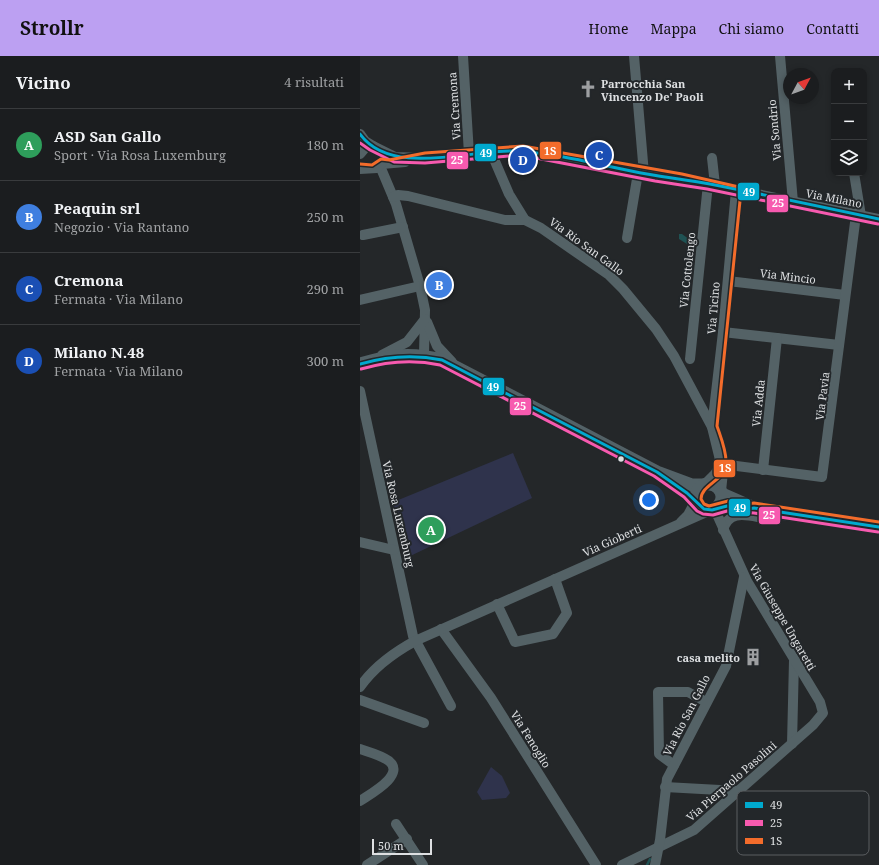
<!DOCTYPE html>
<html lang="it">
<meta charset="utf-8">
<style>
:root{--surface:#1b1d1f;--page:#282a2c;--text:#f1f3f6;--muted:#a0a2a4;--line:#393b3d;--accent:#bca0f2}
body{margin:0;font-family:"Noto Serif",serif;background:var(--page);color:var(--text)}
.controls{position:absolute;right:12px;top:12px;display:grid;overflow:hidden;border-radius:8px;box-shadow:0 2px 6px #0003}
.controls button{width:36px;height:36px;display:grid;place-items:center;padding:0;border:0;border-bottom:1px solid var(--line);background:var(--surface);color:var(--text);font:20px sans-serif}
.compass{position:absolute;left:423px;top:12px;width:36px;height:36px;border-radius:50%;background:var(--surface);box-shadow:0 2px 6px #0003;rotate:49deg}
.scale{position:absolute;left:12px;bottom:10px;width:60px;box-sizing:border-box;padding-left:4px;border:2px solid #dee0e2;border-top:0;font-size:11px;line-height:14px;white-space:nowrap;color:#dee0e2;-webkit-text-stroke:3px #23272a;paint-order:stroke}
.you{position:absolute;left:289px;top:444px;width:14px;height:14px;margin:-10px;border:3px solid #fff;border-radius:50%;background:#1a73e8;box-shadow:0 0 0 6px #1a73e833}
.badge{display:grid;place-items:center;width:26px;height:26px;border-radius:50%;background:var(--accent);color:#fff;font-size:13px;font-weight:700}
.pin{position:absolute;translate:-50% -50%;border:2px solid #fff;box-shadow:0 1px 4px #0006}
.list{margin:0;padding:0;list-style:none}
h2{display:flex;justify-content:space-between;align-items:center;height:52px;margin:0;padding:0 16px;font-size:17px}
h2 small{font-size:13px;font-weight:400;color:var(--muted)}
.list li{display:grid;grid-template-columns:26px 1fr auto;gap:12px;align-items:center;box-sizing:border-box;height:72px;padding:0 16px;border-top:1px solid var(--line)}
.list b{display:block;font-size:15px;white-space:nowrap}
.list p{margin:0;font-size:13px;white-space:nowrap;color:var(--muted)}
.list em{font-size:13px;font-style:normal;color:var(--muted)}
.icon{flex:none;width:22px;height:22px;fill:none;stroke:currentColor;stroke-width:2;stroke-linecap:round;stroke-linejoin:round}
.map{position:relative;flex:none;width:519px;height:809px;overflow:hidden}
header{display:flex;align-items:center;gap:24px;box-sizing:border-box;height:56px;padding:0 20px;background:var(--accent);color:#111}
header strong{font-size:19px}
nav{display:flex;gap:22px;margin-inline-start:auto;font-size:14px}
main{display:flex}
aside{flex:1;background:var(--surface)}
.map>svg:first-child{display:block}
.green{fill:#2f334c}
.water{fill:#1f5253}
.lines{fill:none;stroke-linecap:round;stroke-linejoin:round}
.stream{stroke:#1f5253;stroke-width:2.5}
.minor{stroke:#546266;stroke-width:10}
.major{stroke:#536267;stroke-width:13}
.bus-1-casing{stroke:#23272a;stroke-width:6}
.bus-2-casing{stroke:#23272a;stroke-width:6}
.bus-3-casing{stroke:#23272a;stroke-width:6}
.bus-1{stroke:#00a9ce;stroke-width:3}
.bus-2{stroke:#f75aaf;stroke-width:3}
.bus-3{stroke:#f36c2b;stroke-width:3}
.bus-dot{fill:#dee0e2;stroke:#23272a;stroke-width:1.5}
.labels{text-anchor:middle;dominant-baseline:central;stroke-width:4;stroke-linejoin:round;paint-order:stroke}
.poi-label{font-size:11px;font-weight:bold;fill:#dee0e2;stroke:#23272a;text-anchor:start}
.street-label{font-size:11px;fill:#dee0e2;stroke:#23272a}
.key{fill:#23272a;stroke:#5b5e61;stroke-width:1}
.key-label{font-size:11px;fill:#dee0e2}
.line-badge{stroke:#23272a;stroke-width:1.5}
.badge-label{font-size:11px;text-anchor:middle;font-weight:bold;fill:#fff}
</style>
<header>
<strong>Strollr</strong>
<nav><a>Home</a><a>Mappa</a><a>Chi siamo</a><a>Contatti</a></nav>
</header>
<main>
<aside>
<h2>Vicino<small>4 risultati</small></h2>
<ul class="list">
<li><span class="badge" style="background:#2e9e5b">A</span><div><b>ASD San Gallo</b><p>Sport · Via Rosa Luxemburg</p></div><em>180 m</em></li>
<li><span class="badge" style="background:#3f7fe0">B</span><div><b>Peaquin srl</b><p>Negozio · Via Rantano</p></div><em>250 m</em></li>
<li><span class="badge" style="background:#1a4fb4">C</span><div><b>Cremona</b><p>Fermata · Via Milano</p></div><em>290 m</em></li>
<li><span class="badge" style="background:#1a4fb4">D</span><div><b>Milano N.48</b><p>Fermata · Via Milano</p></div><em>300 m</em></li>
</ul>
</aside>
<div class="map">
<svg width="519" height="809" viewBox="0 0 519 809">
<rect width="100%" height="100%" fill="#242729"/>
<!-- green -->
<g class="green">
<polygon points="153,397 172,442 46,502 31,447"/>
<polygon points="131,711 142,720 150,737 146,742 122,744 117,736"/>
</g>
<!-- water -->
<polygon class="water" points="319,178 322,178 330,184 330,187 327,188 319,183"/>
<g class="lines">
<!-- stream -->
<polyline class="stream" points="287,809 290,803"/>
<!-- minor -->
<g class="minor">
<polyline points="103,0 109,98"/>
<polyline points="274,0 284,118"/>
<polyline points="420,0 433,146"/>
<polyline points="0,78 5,85 13,90 35,101 65,102 149,95 177,97 296,120 348,128 519,163"/>
<polyline points="131,96 149,138 165,164 181,172 249,219 263,233 296,273 314,300 352,371 363,416 361,435"/>
<polyline points="0,98 6,91 13,90"/>
<polyline points="352,102 355,129"/>
<polyline points="22,108 45,106"/>
<polyline points="20,110 36,148 60,230 65,254 64,299"/>
<polyline points="0,113 17,112 23,105"/>
<polyline points="494,117 501,160"/>
<polyline points="33,141 38,139 48,140 145,164 165,164"/>
<polyline points="3,179 43,171"/>
<polyline points="267,182 278,117"/>
<polyline points="368,225 485,239"/>
<polyline points="0,244 60,230"/>
<polyline points="67,266 77,290 92,306"/>
<polyline points="363,276 479,289"/>
<polyline points="22,299 47,286 65,263"/>
<polyline points="330,303 348,128"/>
<polyline points="0,335 53,580 91,650"/>
<polyline points="352,371 363,276 376,135"/>
<polyline points="361,408 462,421 496,159"/>
<polyline points="403,414 417,282"/>
<polyline points="344,429 355,418 361,408"/>
<polyline points="321,466 328,459 336,444"/>
<path d="M363,474c5,-18 19,-16 35,-13l7,-6"/>
<polyline points="0,486 34,494"/>
<polyline points="137,548 155,586 193,578 207,557 195,523"/>
<polyline points="81,573 131,642 236,809"/>
<path d="M0,631c13,-19 35,-35 55,-46l294,-130"/>
<polyline points="0,644 64,667"/>
<polyline points="432,688 434,604"/>
<path d="M0,693c9,3 21,6 29,12 17,14 -19,33 -29,40"/>
<polyline points="314,709 299,698 298,636 328,636 346,646"/>
<polyline points="305,731 378,735"/>
<polyline points="36,768 63,809"/>
<polyline points="7,809 47,783"/>
<polyline points="262,809 334,774 453,669 463,657 460,646 387,525 355,454"/>
<polyline points="295,809 300,784 307,723 366,610 384,521"/>
</g>
<!-- major -->
<g class="major">
<path d="M0,308c30,-9 51,-12 82,-4l215,112 35,13h12"/>
<circle cx="349" cy="441" r="13"/>
<polyline points="362,438 394,452 405,455 519,471"/>
</g>
<!-- bus-1 casing -->
<g class="bus-1-casing">
<g id="bus-1">
<path d="M0,78c30,42 106,17 150,17 44,1 93,15 137,23 21,4 42,6 63,10 56,11 113,23 169,35"/>
<path d="M0,308c28,-8 53,-10 82,-4l215,112 30,21 17,16 8,1 15,-4 21,3 6,-1 125,19"/>
</g>
</g>
<!-- bus-2 casing -->
<g class="bus-2-casing">
<g id="bus-2">
<polyline points="0,87 10,94 34,106 65,107 149,100 176,102 295,125 347,133 518,168"/>
<path d="M1,313c27,-8 52,-10 79,-4l214,111 30,21 13,14 6,3 10,1 14,-4 27,2 124,19"/>
</g>
</g>
<!-- bus-3 casing -->
<g class="bus-3-casing">
<path id="bus-3" d="M0,108l12,1 9,-6 8,1 36,-7 98,-7 159,28 57,13 2,4 -24,235c4,12 10,26 9,38 -1,16 -25,21 -25,35l3,5 5,2 19,-5 18,3 8,-1 125,19"/>
</g>
<!-- bus-1 -->
<use href="#bus-1" class="bus-1"/>
<!-- bus-2 -->
<use href="#bus-2" class="bus-2"/>
<!-- bus-3 -->
<use href="#bus-3" class="bus-3"/>
</g>
<!-- icons -->
<defs>
<g id="church-bare" transform="scale(1.38)"><path d="M-1.2-6h2.4v3.5h3.3v2.4h-3.3V6h-2.4V-.1h-3.3v-2.4h3.3Z" fill="#9d9fa1" stroke="#23272a" stroke-width="2.5" paint-order="stroke"/></g>
<g id="building-bare" transform="scale(1.38)"><path d="M-4-6H4V6H1V3H-1V6H-4ZM-2.5-4.3h1.7v1.8h-1.7ZM.8-4.3h1.7v1.8H.8ZM-2.5-1h1.7V.8h-1.7ZM.8-1h1.7V.8H.8Z" fill="#9d9fa1" stroke="#23272a" stroke-width="2.5" paint-order="stroke"/></g>
</defs>
<g fill-rule="evenodd">
<use href="#church-bare" x="228" y="33"/>
<use href="#building-bare" x="393" y="601"/>
</g>
<!-- markers -->
<circle class="bus-dot" cx="261" cy="403" r="3.5"/>
<g class="labels">
<!-- poi labels -->
<g class="poi-label">
<text x="241" y="27">Parrocchia San<tspan x="241" dy="13">Vincenzo De' Paoli</tspan></text>
<text x="380" y="601" text-anchor="end">casa melito</text>
</g>
<!-- street labels -->
<g class="street-label">
<text transform="translate(94 50) rotate(-94)">Via Cremona</text>
<text transform="translate(414 74) rotate(-95)">Via Sondrio</text>
<text transform="translate(474 142) rotate(11)">Via Milano</text>
<text transform="translate(227 190) rotate(36)">Via Rio San Gallo</text>
<text transform="translate(327 214) rotate(-84)">Via Cottolengo</text>
<text transform="translate(428 220) rotate(7)">Via Mincio</text>
<text transform="translate(353 252) rotate(-85)">Via Ticino</text>
<text transform="translate(462 340) rotate(-83)">Via Pavia</text>
<text transform="translate(398 347) rotate(-84)">Via Adda</text>
<text transform="translate(39 458) rotate(77)">Via Rosa Luxemburg</text>
<text transform="translate(252 484) rotate(-24)">Via Gioberti</text>
<text transform="translate(423 561) rotate(60)">Via Giuseppe Ungaretti</text>
<text transform="translate(326 659) rotate(-63)">Via Rio San Gallo</text>
<text transform="translate(171 683) rotate(58)">Via Fenoglio</text>
<text transform="translate(371 725) rotate(-41)">Via Pierpaolo Pasolini</text>
</g>
</g>
<!-- legend -->
<rect x="377" y="735" width="132" height="64" rx="6" class="key"/>
<rect x="385" y="746" width="18" height="6" fill="#00a9ce"/>
<rect x="385" y="764" width="18" height="6" fill="#f75aaf"/>
<rect x="385" y="782" width="18" height="6" fill="#f36c2b"/>
<g class="key-label">
<text x="410" y="753">49</text>
<text x="410" y="771">25</text>
<text x="410" y="789">1S</text>
</g>
<g class="line-badge">
<rect x="179" y="85" width="23" height="19" rx="4" fill="#f36c2b"/>
<rect x="114" y="87" width="23" height="19" rx="4" fill="#00a9ce"/>
<rect x="86" y="95" width="23" height="19" rx="4" fill="#f75aaf"/>
<rect x="377" y="126" width="23" height="19" rx="4" fill="#00a9ce"/>
<rect x="406" y="138" width="23" height="19" rx="4" fill="#f75aaf"/>
<rect x="122" y="321" width="23" height="19" rx="4" fill="#00a9ce"/>
<rect x="149" y="341" width="23" height="19" rx="4" fill="#f75aaf"/>
<rect x="353" y="403" width="23" height="19" rx="4" fill="#f36c2b"/>
<rect x="368" y="442" width="23" height="19" rx="4" fill="#00a9ce"/>
<rect x="398" y="450" width="23" height="19" rx="4" fill="#f75aaf"/>
</g>
<g class="badge-label">
<text x="190" y="99">1S</text>
<text x="126" y="101">49</text>
<text x="97" y="108">25</text>
<text x="389" y="140">49</text>
<text x="418" y="151">25</text>
<text x="133" y="335">49</text>
<text x="160" y="354">25</text>
<text x="365" y="416">1S</text>
<text x="380" y="456">49</text>
<text x="409" y="463">25</text>
</g>
</svg>
<div class="controls">
<button>+</button>
<button>−</button>
<button><svg class="icon" aria-label="layers" viewBox="0 0 24 24"><path d="M12 4l9 5-9 5-9-5zM3 14l9 5 9-5"/></svg></button>
</div>
<svg class="compass" viewBox="-18 -18 36 36"><path d="M0-13l5 13h-10z" fill="#e53935"/><path d="M0 13l5-13h-10z" fill="#a0a2a4"/></svg>
<div class="scale">50 m</div>
<div class="you"></div>
<div class="pin badge" style="left:71px;top:474px;background:#2e9e5b">A</div>
<div class="pin badge" style="left:79px;top:229px;background:#3f7fe0">B</div>
<div class="pin badge" style="left:239px;top:99px;background:#1a4fb4">C</div>
<div class="pin badge" style="left:163px;top:104px;background:#1a4fb4">D</div>
</div>
</main>
